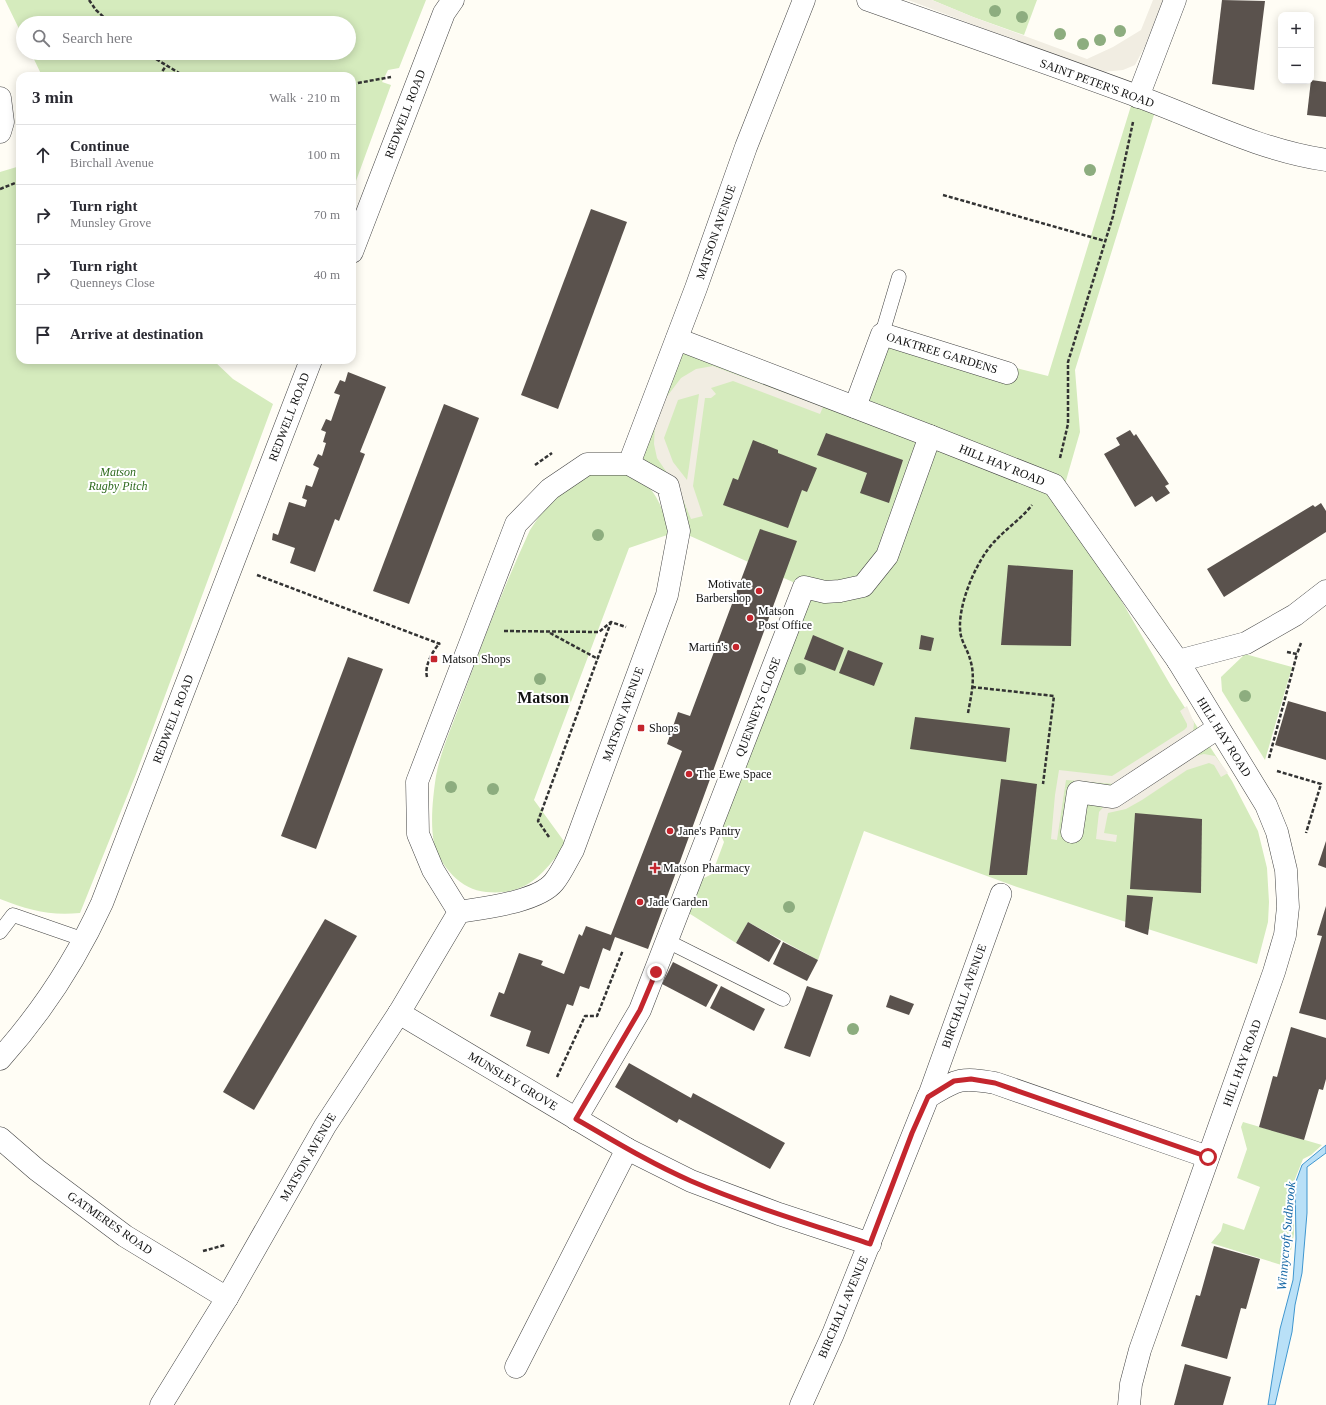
<!DOCTYPE html>
<meta charset="utf-8">
<style>
:root{--surface:#fff;--page:#f2f2f3;--text:#2b2b33;--muted:#7c7c81;--line:#e1e1e2}
body{margin:0;font-family:Georgia,serif;background:var(--page);color:var(--text)}
.controls{position:absolute;right:12px;top:12px;display:grid;overflow:hidden;border-radius:8px;box-shadow:0 2px 10px #0003}
.controls button{width:36px;height:36px;display:grid;place-items:center;padding:0;border:0;border-bottom:1px solid var(--line);background:var(--surface);color:var(--text);font:20px sans-serif}
.stop{position:absolute;width:12px;height:12px;margin:-9px;border:3px solid #c4262e;border-radius:50%;background:#fff}
.stop.end{background:#c4262e;border-color:#fff;box-shadow:0 1px 4px #0008}
.list{margin:0;padding:0;list-style:none}
h2{display:flex;justify-content:space-between;align-items:center;height:52px;margin:0;padding:0 16px;font-size:17px}
h2 small{font-size:13px;font-weight:400;color:var(--muted)}
.list li{display:grid;grid-template-columns:26px 1fr auto;gap:12px;align-items:center;box-sizing:border-box;height:60px;padding:0 16px;border-top:1px solid var(--line)}
.list b{display:block;font-size:15px;white-space:nowrap}
.list p{margin:0;font-size:13px;white-space:nowrap;color:var(--muted)}
.list em{font-size:13px;font-style:normal;color:var(--muted)}
.icon{flex:none;width:22px;height:22px;fill:none;stroke:currentColor;stroke-width:2;stroke-linecap:round;stroke-linejoin:round}
.map{position:relative;flex:none;width:1326px;height:1405px;overflow:hidden}
.search{position:absolute;background:var(--surface);box-shadow:0 2px 10px #0003;left:16px;top:16px;width:340px;height:44px;display:flex;align-items:center;gap:10px;box-sizing:border-box;padding:0 14px;border-radius:22px;color:var(--muted);font-size:15px}
.panel{position:absolute;background:var(--surface);box-shadow:0 2px 10px #0003;left:16px;top:72px;width:340px;height:292px;border-radius:12px}
.map>svg:first-child{display:block}
.green{fill:#d5ebbd}
.plaza{fill:#f1ede2;fill-rule:evenodd}
.water{fill:#b9e0f7;stroke:#3f96cf}
.building{fill:#5a524d}
.lines{fill:none;stroke-linecap:round;stroke-linejoin:round}
.service-casing{stroke:#444;stroke-width:15}
.pedestrian-casing{stroke:#444;stroke-width:22}
.minor-casing{stroke:#444;stroke-width:23}
.path{stroke:#333;stroke-width:2.5;stroke-dasharray:4 2;stroke-linecap:butt}
.service{stroke:#fff;stroke-width:14}
.pedestrian{stroke:#fff;stroke-width:21}
.minor{stroke:#fff;stroke-width:22}
.tree{fill:#8dad7f}
.route{stroke:#c4262e;stroke-width:5}
.poi-dot{fill:#c4262e;stroke:#fff;stroke-width:1.5}
.labels{text-anchor:middle;dominant-baseline:central;stroke-width:4;stroke-linejoin:round;paint-order:stroke}
.street-label{font-size:12px;fill:#111;stroke:#fff}
.park-label{font-size:12px;font-style:italic;fill:#2f6b1f;stroke:#fff}
.poi-label{font-size:12px;fill:#111;stroke:#fff;text-anchor:start}
.water-label{font-size:13px;font-style:italic;fill:#1768a6;stroke:#fff}
.district-label{font-size:16px;font-weight:bold;fill:#111;stroke:#fff}
</style>
<div class="map">
<svg width="1326" height="1405" viewBox="0 0 1326 1405">
<rect width="100%" height="100%" fill="#fffdf5"/>
<!-- green -->
<g class="green">
<polygon points="5,0 426,0 399,68 388,70 382,82 391,85 352,192 352,76 42,76 31,53 349,53 349,23 23,23 23,37"/>
<polygon points="932,0 1037,0 1024,35 973,17"/>
<polygon points="1134,96 1157,105 1075,370 1080,432 1065,484 1057,490 1171,686 1232,781 1258,831 1267,868 1269,902 1268,922 1257,964 1017,887 864,831 818,960 748,922 736,943 687,912 700,880 712,874 724,842 719,831 804,587 679,531 668,486 629,464 677,339 854,407 882,334 1048,376"/>
<path d="M20,166v194h193l20,19 40,25 -137,370 -56,139c-31,3 -51,-3 -80,-14v-727z"/>
<path d="M591,472c11,1 25,-1 35,2 29,7 37,35 44,60l-41,14 -95,252 32,44c-23,30 -39,52 -80,48 -25,-2 -46,-26 -52,-49 -4,-20 -1,-47 2,-67 5,-27 18,-54 27,-80 20,-56 42,-112 67,-166l10,-15 17,-20z"/>
<polygon points="1245,654 1292,667 1265,760 1222,691 1221,677"/>
<polygon points="1243,1122 1322,1145 1311,1155 1303,1159 1293,1184 1294,1234 1288,1267 1211,1243 1221,1231 1223,1223 1244,1230 1260,1187 1237,1178 1247,1149 1241,1127"/>
</g>
<!-- plaza -->
<g class="plaza">
<polygon points="908,0 932,0 973,17 1087,59 1113,47 1141,30 1153,0 1163,0 1145,46 1135,65 1123,70 1102,72 1093,70"/>
<path d="M713,366l110,41 -3,7 -87,-33 -22,7 5,6 -5,4h-6l-12,88 10,30 -12,3 -11,-27 -23,-34 -3,-14 1,-21 7,-20 19,-25 15,-9zM699,394l-10,73 -2,13 -14,-18 -9,-24 14,-38z"/>
<polygon points="1187,706 1194,723 1193,733 1114,784 1066,780 1057,840 1051,839 1055,795 1059,770 1112,776 1184,730 1187,727 1187,724 1180,711"/>
<polygon points="1204,754 1215,756 1228,773 1221,777 1214,765 1209,763 1187,770 1142,800 1126,809 1108,813 1104,833 1117,835 1116,842 1096,839 1099,812 1105,805 1195,756"/>
</g>
<!-- water -->
<polygon class="water" points="1326,1145 1326,1153 1307,1167 1307,1213 1302,1273 1295,1305 1292,1332 1275,1405 1268,1405 1280,1329 1293,1280 1296,1239 1295,1184 1302,1165"/>
<!-- building -->
<g class="building">
<polygon points="1222,0 1265,1 1254,90 1212,84"/>
<polygon points="1311,80 1326,82 1326,117 1307,115"/>
<polygon points="591,209 627,222 558,409 521,395"/>
<polygon points="348,372 386,387 360,452 365,454 339,521 335,519 315,572 290,563 295,548 272,540 273,533 278,535 289,502 305,507 307,500 302,498 306,485 312,487 319,468 313,465 318,454 322,456 326,443 323,442 326,432 321,430 326,419 331,421 340,395 334,393 340,380 345,382"/>
<polygon points="444,404 479,418 409,604 373,591"/>
<polygon points="1130,430 1134,436 1136,434 1169,484 1165,486 1170,493 1156,502 1152,496 1135,507 1104,454 1120,445 1116,438"/>
<polygon points="826,433 903,460 889,503 860,493 867,473 817,455"/>
<polygon points="753,440 778,450 778,453 817,468 807,492 802,490 788,528 723,505 733,478 738,480"/>
<polygon points="1321,503 1326,511 1326,532 1224,597 1207,569 1313,505 1315,507"/>
<polygon points="760,529 797,541 648,949 615,937 610,951 603,948 589,989 580,986 573,1006 567,1004 549,1054 526,1046 531,1031 490,1016 499,992 504,994 519,953 543,961 541,965 564,974 579,934 582,936 586,926 611,935 682,751 667,744 678,712 690,716"/>
<polygon points="1008,565 1073,570 1071,646 1001,645"/>
<polygon points="813,635 844,648 835,671 804,659"/>
<polygon points="921,635 934,638 931,651 919,649"/>
<polygon points="848,650 883,663 874,686 839,673"/>
<polygon points="348,657 383,669 316,849 281,836"/>
<polygon points="1288,701 1326,712 1326,760 1275,745"/>
<polygon points="915,717 1010,728 1006,762 910,749"/>
<polygon points="1001,779 1037,784 1027,875 989,875"/>
<polygon points="1135,813 1202,819 1201,893 1130,889"/>
<polygon points="1326,841 1326,868 1318,865"/>
<polygon points="1127,895 1153,897 1148,935 1125,927"/>
<polygon points="1326,906 1326,1020 1299,1013 1322,936 1317,935"/>
<polygon points="325,919 357,936 254,1110 223,1092"/>
<polygon points="748,922 781,941 769,962 736,943"/>
<polygon points="783,942 818,960 807,981 773,964"/>
<polygon points="673,962 718,985 706,1007 662,984"/>
<polygon points="721,986 765,1009 754,1031 710,1008"/>
<polygon points="807,986 833,995 810,1057 784,1048"/>
<polygon points="890,995 914,1004 909,1015 886,1007"/>
<polygon points="1291,1027 1326,1038 1326,1079 1323,1090 1319,1089 1304,1140 1259,1127 1273,1076 1277,1077"/>
<polygon points="629,1063 691,1098 693,1093 785,1143 770,1169 679,1119 677,1123 615,1087"/>
<polygon points="1214,1246 1260,1259 1246,1309 1241,1308 1227,1359 1181,1346 1196,1295 1200,1296"/>
<polygon points="1185,1364 1231,1377 1223,1405 1174,1405"/>
</g>
<g class="lines">
<!-- service casing -->
<g class="service-casing">
<g id="service">
<polyline points="882,334 899,277"/>
<polyline points="0,932 13,915 85,940"/>
<polyline points="667,941 783,999"/>
</g>
</g>
<!-- pedestrian casing -->
<g class="pedestrian-casing">
<polyline id="pedestrian" points="928,1097 1001,894"/>
</g>
<!-- minor casing -->
<g class="minor-casing">
<g id="minor">
<path d="M868,0c90,32 180,63 269,96 63,23 122,54 189,64"/>
<polyline points="1138,97 1175,0"/>
<polyline points="0,98 3,122 0,132"/>
<polyline points="352,252 444,13 453,0"/>
<polyline points="677,339 930,436 1054,485 1178,661 1266,805 1277,832 1286,870 1288,907 1285,935 1274,972 1140,1350 1131,1384 1129,1405"/>
<polyline points="855,407 882,334 1007,373"/>
<polyline points="629,464 696,288 746,147 804,0"/>
<polyline points="1178,661 1246,643 1295,615 1326,591"/>
<polyline points="1072,832 1078,792 1113,797 1218,728"/>
<polyline points="399,1013 627,1149 691,1181 779,1214 870,1244"/>
<path d="M0,1059c42,-47 76,-99 102,-156l209,-543"/>
<polyline points="576,1119 640,1010 804,587 825,592 840,591 863,586 887,556 930,436"/>
<polyline points="0,1138 37,1170 125,1236 227,1298"/>
<polyline points="516,1367 627,1149"/>
<path d="M161,1405l66,-107 98,-172 74,-113 60,-101c24,-4 79,-10 95,-30 8,-10 13,-22 19,-32l94,-255 12,-64 -11,-45 -39,-22h-42l-37,25 -34,35 -99,258 1,52 15,36 26,42"/>
<path d="M801,1405l32,-71 95,-237c30,-18 32,-20 67,-14l213,74"/>
</g>
</g>
<!-- path -->
<g class="path">
<polyline points="89,0 96,10 110,23"/>
<polyline points="146,53 184,76"/>
<polyline points="159,76 166,66"/>
<polyline points="352,84 391,77"/>
<polyline points="0,189 20,181"/>
<polyline points="943,195 1105,241"/>
<polyline points="1060,458 1068,424 1068,362 1113,216 1133,122"/>
<polyline points="535,465 552,453"/>
<polyline points="257,575 440,644"/>
<polyline points="504,631 599,632 611,622 626,627"/>
<polyline points="550,633 598,659"/>
<polyline points="1287,652 1297,654 1301,643"/>
<path d="M427,677c-3,-11 6,-27 13,-34"/>
<polyline points="972,687 1054,696 1043,784"/>
<path d="M968,713c3,-17 8,-36 2,-54 -2,-8 -7,-15 -9,-23 -6,-26 15,-76 34,-95 12,-13 26,-22 37,-36"/>
<polyline points="1269,758 1297,654"/>
<polyline points="1277,771 1321,784 1306,833"/>
<polyline points="549,837 538,821 611,622"/>
<polyline points="557,1077 585,1016 597,1016 623,950"/>
<polyline points="203,1251 225,1245"/>
</g>
<!-- service -->
<use href="#service" class="service"/>
<!-- pedestrian -->
<use href="#pedestrian" class="pedestrian"/>
<!-- minor -->
<use href="#minor" class="minor"/>
</g>
<!-- trees -->
<g class="tree">
<circle cx="995" cy="11" r="6"/>
<circle cx="1022" cy="17" r="6"/>
<circle cx="1120" cy="31" r="6"/>
<circle cx="1060" cy="34" r="6"/>
<circle cx="1100" cy="40" r="6"/>
<circle cx="1083" cy="44" r="6"/>
<circle cx="1090" cy="170" r="6"/>
<circle cx="598" cy="535" r="6"/>
<circle cx="800" cy="669" r="6"/>
<circle cx="540" cy="679" r="6"/>
<circle cx="1245" cy="696" r="6"/>
<circle cx="451" cy="787" r="6"/>
<circle cx="493" cy="789" r="6"/>
<circle cx="789" cy="907" r="6"/>
<circle cx="853" cy="1029" r="6"/>
</g>
<g class="lines">
<!-- route -->
<path class="route" d="M656,972l-16,38 -64,109c38,22 76,45 115,62 58,25 119,43 179,63l42,-111 16,-36 26,-16 17,-2 24,4 213,74"/>
</g>
<!-- markers -->
<g class="poi-dot">
<circle cx="759" cy="591" r="4"/>
<circle cx="750" cy="618" r="4"/>
<circle cx="736" cy="647" r="4"/>
<rect x="430" y="655" width="8" height="8" rx="2"/>
<rect x="637" y="724" width="8" height="8" rx="2"/>
<circle cx="689" cy="774" r="4"/>
<circle cx="670" cy="831" r="4"/>
<path d="M653 862h4v4h4v4h-4v4h-4v-4h-4v-4h4z"/>
<circle cx="640" cy="902" r="4"/>
</g>
<g class="labels">
<!-- street labels -->
<g class="street-label">
<text transform="translate(1097 83) rotate(20)">SAINT PETER'S ROAD</text>
<text transform="translate(405 114) rotate(-69)">REDWELL ROAD</text>
<text transform="translate(716 232) rotate(-71)">MATSON AVENUE</text>
<text transform="translate(942 353) rotate(17)">OAKTREE GARDENS</text>
<text transform="translate(289 417) rotate(-69)">REDWELL ROAD</text>
<text transform="translate(1002 465) rotate(22)">HILL HAY ROAD</text>
<text transform="translate(758 707) rotate(-69)">QUENNEYS CLOSE</text>
<text transform="translate(623 714) rotate(-70)">MATSON AVENUE</text>
<text transform="translate(173 719) rotate(-69)">REDWELL ROAD</text>
<text transform="translate(1224 737) rotate(58)">HILL HAY ROAD</text>
<text transform="translate(964 996) rotate(-70)">BIRCHALL AVENUE</text>
<text transform="translate(1242 1063) rotate(-70)">HILL HAY ROAD</text>
<text transform="translate(513 1081) rotate(31)">MUNSLEY GROVE</text>
<text transform="translate(308 1157) rotate(-60)">MATSON AVENUE</text>
<text transform="translate(110 1223) rotate(35)">GATMERES ROAD</text>
<text transform="translate(843 1307) rotate(-67)">BIRCHALL AVENUE</text>
</g>
<!-- park labels -->
<g class="park-label">
<text x="118" y="472">Matson<tspan x="118" dy="14">Rugby Pitch</tspan></text>
</g>
<!-- poi labels -->
<g class="poi-label">
<text x="751" y="584" text-anchor="end">Motivate<tspan x="751" dy="14">Barbershop</tspan></text>
<text x="758" y="611">Matson<tspan x="758" dy="14">Post Office</tspan></text>
<text x="728" y="647" text-anchor="end">Martin's</text>
<text x="442" y="659">Matson Shops</text>
<text x="649" y="728">Shops</text>
<text x="697" y="774">The Ewe Space</text>
<text x="678" y="831">Jane's Pantry</text>
<text x="663" y="868">Matson Pharmacy</text>
<text x="648" y="902">Jade Garden</text>
</g>
<!-- water labels -->
<g class="water-label">
<text transform="translate(1286 1236) rotate(-85)">Winnycroft Sudbrook</text>
</g>
<!-- district labels -->
<g class="district-label">
<text x="543" y="697">Matson</text>
</g>
</g>
</svg>
<div class="controls">
<button>+</button>
<button>−</button>
</div>
<div class="stop" style="left:1208px;top:1157px"></div>
<div class="stop end" style="left:656px;top:972px"></div>
<div class="search"><svg class="icon" aria-label="search" viewBox="0 0 24 24"><circle cx="10" cy="10" r="6"/><path d="M15 15l6 6"/></svg>Search here</div>
<section class="panel">
<h2>3 min<small>Walk · 210 m</small></h2>
<ul class="list">
<li><svg class="icon" aria-label="ahead" viewBox="0 0 24 24"><path d="M12 20V5M6 11l6-6 6 6"/></svg><div><b>Continue</b><p>Birchall Avenue</p></div><em>100 m</em></li>
<li><svg class="icon" aria-label="right" viewBox="0 0 24 24"><path d="M7 20v-9h11M14 6l5 5-5 5"/></svg><div><b>Turn right</b><p>Munsley Grove</p></div><em>70 m</em></li>
<li><svg class="icon" aria-label="right" viewBox="0 0 24 24"><path d="M7 20v-9h11M14 6l5 5-5 5"/></svg><div><b>Turn right</b><p>Quenneys Close</p></div><em>40 m</em></li>
<li><svg class="icon" aria-label="arrive" viewBox="0 0 24 24"><path d="M6 21V4h12l-3 4 3 4H6"/></svg><div><b>Arrive at destination</b></div></li>
</ul>
</section>
</div>
